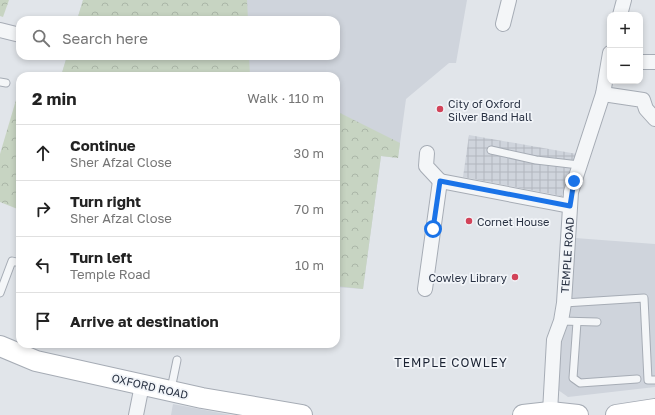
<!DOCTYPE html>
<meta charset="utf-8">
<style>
:root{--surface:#fff;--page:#f6f6f6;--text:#222;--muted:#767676;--line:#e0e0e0}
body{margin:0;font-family:"Golos Text",sans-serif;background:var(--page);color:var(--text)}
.controls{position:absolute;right:12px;top:12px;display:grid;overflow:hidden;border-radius:8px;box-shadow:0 2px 6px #0003}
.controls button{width:36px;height:36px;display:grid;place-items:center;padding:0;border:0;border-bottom:1px solid var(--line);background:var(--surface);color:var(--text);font:20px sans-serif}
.stop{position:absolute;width:12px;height:12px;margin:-9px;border:3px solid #1a73e8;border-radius:50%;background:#fff}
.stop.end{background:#1a73e8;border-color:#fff;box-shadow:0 1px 4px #0008}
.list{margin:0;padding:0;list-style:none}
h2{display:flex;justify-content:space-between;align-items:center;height:52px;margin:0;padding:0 16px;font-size:17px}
h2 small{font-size:13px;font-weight:400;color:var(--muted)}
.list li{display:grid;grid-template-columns:26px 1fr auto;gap:12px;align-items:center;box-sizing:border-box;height:56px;padding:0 16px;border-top:1px solid var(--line)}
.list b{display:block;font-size:15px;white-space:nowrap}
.list p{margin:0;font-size:13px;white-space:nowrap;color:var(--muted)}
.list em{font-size:13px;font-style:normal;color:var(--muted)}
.icon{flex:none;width:22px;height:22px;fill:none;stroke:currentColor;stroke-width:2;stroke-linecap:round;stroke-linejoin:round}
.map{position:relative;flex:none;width:655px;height:415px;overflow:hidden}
.search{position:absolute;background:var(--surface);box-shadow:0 2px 6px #0003;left:16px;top:16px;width:324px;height:44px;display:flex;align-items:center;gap:10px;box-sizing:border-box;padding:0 14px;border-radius:12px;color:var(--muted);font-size:15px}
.panel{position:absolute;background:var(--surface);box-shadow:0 2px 6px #0003;left:16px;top:72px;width:324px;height:276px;border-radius:12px}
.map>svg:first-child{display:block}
.built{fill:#cfd4dc}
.industrial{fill:url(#industrial-grid)}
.park{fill:url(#park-crowns)}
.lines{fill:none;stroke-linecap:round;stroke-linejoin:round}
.lane-casing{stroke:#a6acb5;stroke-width:9}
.street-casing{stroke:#a6acb5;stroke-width:16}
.secondary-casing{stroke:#a6acb5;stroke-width:22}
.lane{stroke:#f4f6f8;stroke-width:7}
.street{stroke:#f4f6f8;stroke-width:14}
.secondary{stroke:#fff;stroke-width:20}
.route{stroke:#1a73e8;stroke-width:5}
.poi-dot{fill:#d24359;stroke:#f1f4f8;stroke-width:1.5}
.labels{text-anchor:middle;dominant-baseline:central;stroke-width:3.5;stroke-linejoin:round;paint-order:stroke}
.poi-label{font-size:11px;fill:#293243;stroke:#f1f4f8;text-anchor:start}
.street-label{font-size:11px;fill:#293243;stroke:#f1f4f8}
.neighbourhood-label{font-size:12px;letter-spacing:1px;fill:#1b2333;stroke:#f1f4f8}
</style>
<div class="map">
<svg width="655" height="415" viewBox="0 0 655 415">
<defs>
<pattern id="industrial-grid" width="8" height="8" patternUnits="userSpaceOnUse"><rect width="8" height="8" fill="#cfd4dc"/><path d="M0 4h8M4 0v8" fill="none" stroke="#b2b6be"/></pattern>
<pattern id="park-crowns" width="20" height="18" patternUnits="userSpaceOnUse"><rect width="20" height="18" fill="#c7d4c2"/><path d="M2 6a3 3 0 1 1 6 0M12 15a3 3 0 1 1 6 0" fill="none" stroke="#abb6a8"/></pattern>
</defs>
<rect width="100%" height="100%" fill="#e1e5ea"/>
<!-- built -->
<g class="built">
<polygon points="83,0 467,0 456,63 449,63 406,99 398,158 381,156 363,289 336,287 336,76 61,76 67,56 336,56 336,20 77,20"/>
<polygon points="575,238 655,244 655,387 568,397 554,387 566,311"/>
<polygon points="173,404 231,415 171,415"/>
</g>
<!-- industrial -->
<polygon class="industrial" points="469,135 577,154 562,196 463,177"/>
<!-- park -->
<g class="park">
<polygon points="0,0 9,0 3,17 0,16"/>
<polygon points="83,0 247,0 248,20 77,20"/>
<polygon points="67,56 249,56 250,76 61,76"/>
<polygon points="20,99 20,210 0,202 0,154 16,100"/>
<polygon points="336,111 400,143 398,158 381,156 363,289 336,286"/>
</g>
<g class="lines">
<!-- lane casing -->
<g class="lane-casing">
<g id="lane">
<polyline points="0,82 6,83"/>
<polyline points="491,150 536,160 579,165"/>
<polyline points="0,293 12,261 20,263"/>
<polyline points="564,303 644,298 648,380 655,380"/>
<polyline points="561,321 597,322"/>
<polyline points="577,322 573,378 580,383 637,379"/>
<polyline points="171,389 177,360"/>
</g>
</g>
<!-- street casing -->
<g class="street-casing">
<g id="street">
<polyline points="620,15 624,0"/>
<polyline points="503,24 509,0"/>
<polyline points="0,30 20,35"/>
<polyline points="640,62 655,62"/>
<polyline points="603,94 643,100 646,109 655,119"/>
<polyline points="427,153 426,166 440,181"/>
<polyline points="440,181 570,206"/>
<polyline points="425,289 440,181"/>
<polyline points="550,412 554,340 561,321 564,303 571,192 603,94 610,53"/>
<polyline points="136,415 142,385"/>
</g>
</g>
<!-- secondary casing -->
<g class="secondary-casing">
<g id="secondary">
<polyline points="0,346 36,361 202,398 302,415"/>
<polyline points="523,415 550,412 578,415"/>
<polyline points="616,415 655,409"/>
</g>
</g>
<!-- lane -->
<use href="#lane" class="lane"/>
<!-- street -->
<use href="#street" class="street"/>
<!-- secondary -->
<use href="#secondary" class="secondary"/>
</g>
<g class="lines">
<!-- route -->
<polyline class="route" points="433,229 440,181 570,206 574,181"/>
</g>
<!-- markers -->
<g class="poi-dot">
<circle cx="440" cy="109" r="4"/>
<circle cx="469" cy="221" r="4"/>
<circle cx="515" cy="277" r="4"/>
</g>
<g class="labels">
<!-- poi labels -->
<g class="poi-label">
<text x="448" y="103">City of Oxford<tspan x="448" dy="13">Silver Band Hall</tspan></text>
<text x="477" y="221">Cornet House</text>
<text x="507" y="277" text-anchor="end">Cowley Library</text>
</g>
<!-- street labels -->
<g class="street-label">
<text transform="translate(567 255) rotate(-86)">TEMPLE ROAD</text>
<text transform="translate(150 386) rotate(13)">OXFORD ROAD</text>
</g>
<!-- neighbourhood labels -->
<g class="neighbourhood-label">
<text x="451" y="362">TEMPLE COWLEY</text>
</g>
</g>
</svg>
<div class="controls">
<button>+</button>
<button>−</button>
</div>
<div class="stop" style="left:433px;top:229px"></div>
<div class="stop end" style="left:574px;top:181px"></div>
<div class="search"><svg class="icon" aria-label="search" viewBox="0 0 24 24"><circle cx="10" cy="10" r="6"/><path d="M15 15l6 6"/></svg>Search here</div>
<section class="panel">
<h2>2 min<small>Walk · 110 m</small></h2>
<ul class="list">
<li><svg class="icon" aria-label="ahead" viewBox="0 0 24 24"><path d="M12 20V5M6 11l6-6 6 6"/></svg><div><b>Continue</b><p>Sher Afzal Close</p></div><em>30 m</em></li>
<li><svg class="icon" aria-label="right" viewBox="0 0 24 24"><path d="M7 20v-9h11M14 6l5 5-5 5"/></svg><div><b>Turn right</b><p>Sher Afzal Close</p></div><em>70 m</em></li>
<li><svg class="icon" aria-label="left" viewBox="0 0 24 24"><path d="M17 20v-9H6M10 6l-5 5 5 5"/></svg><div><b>Turn left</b><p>Temple Road</p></div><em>10 m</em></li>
<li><svg class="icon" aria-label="arrive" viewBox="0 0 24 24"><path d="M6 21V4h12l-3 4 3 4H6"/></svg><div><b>Arrive at destination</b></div></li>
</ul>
</section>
</div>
